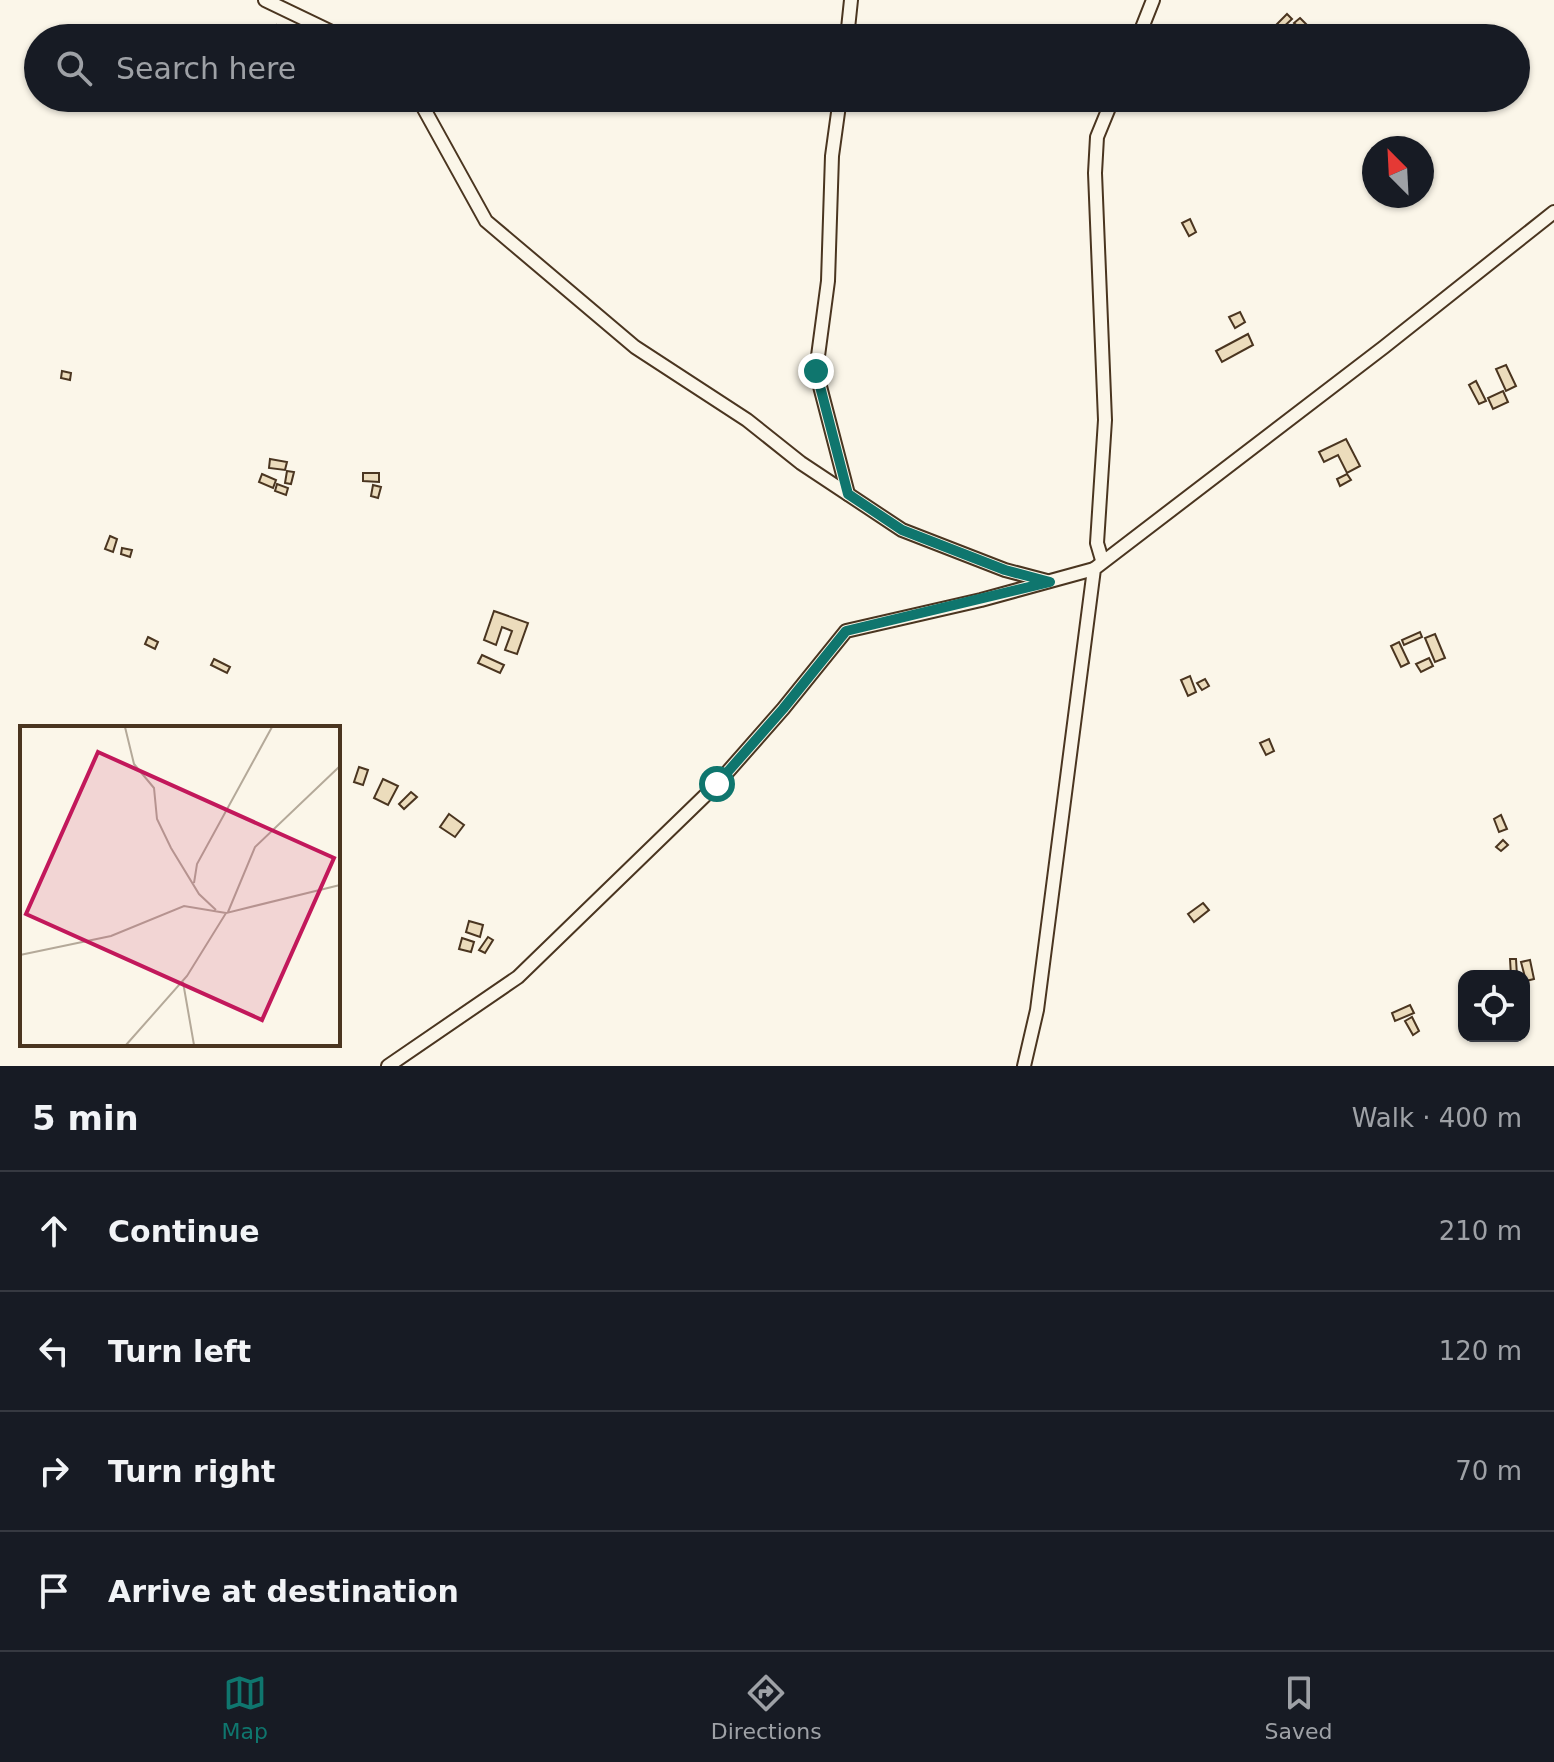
<!DOCTYPE html>
<meta charset="utf-8">
<style>
:root{--surface:#171b24;--page:#20242c;--text:#f1f3f6;--muted:#9ea1a6;--line:#363941;--accent:#0f766e}
body{margin:0;font-family:"DejaVu Sans",sans-serif;background:var(--page);color:var(--text)}
.controls{position:absolute;right:24px;bottom:24px;display:grid;overflow:hidden;border-radius:16px;box-shadow:0 2px 6px #0004}
.controls button{width:72px;height:72px;display:grid;place-items:center;padding:0;border:0;border-bottom:2px solid var(--line);background:var(--surface);color:var(--text);font:40px sans-serif}
.compass{position:absolute;left:1362px;top:136px;width:72px;height:72px;border-radius:50%;background:var(--surface);box-shadow:0 2px 6px #0004;rotate:336deg}
.stop{position:absolute;width:24px;height:24px;margin:-18px;border:6px solid #0f766e;border-radius:50%;background:#fff}
.stop.end{background:#0f766e;border-color:#fff;box-shadow:0 2px 8px #0008}
.list{margin:0;padding:0;list-style:none}
h2{display:flex;justify-content:space-between;align-items:center;height:104px;margin:0;padding:0 32px;font-size:34px}
h2 small{font-size:26px;font-weight:400;color:var(--muted)}
.list li{display:grid;grid-template-columns:52px 1fr auto;gap:24px;align-items:center;box-sizing:border-box;height:120px;padding:0 32px;border-top:2px solid var(--line)}
.list b{display:block;font-size:30px;white-space:nowrap}
.list em{font-size:26px;font-style:normal;color:var(--muted)}
.icon{flex:none;width:44px;height:44px;fill:none;stroke:currentColor;stroke-width:2;stroke-linecap:round;stroke-linejoin:round}
.map{position:relative;flex:none;width:1554px;height:1066px;overflow:hidden}
.search{position:absolute;background:var(--surface);box-shadow:0 2px 6px #0004;left:24px;right:24px;top:24px;height:88px;display:flex;align-items:center;gap:20px;box-sizing:border-box;padding:0 28px;border-radius:44px;color:var(--muted);font-size:30px}
.sheet{height:584px;background:var(--surface)}
nav{display:flex;justify-content:space-around;align-items:center;box-sizing:border-box;height:112px;border-top:2px solid var(--line);background:var(--surface);font-size:22px;color:var(--muted)}
nav a{display:grid;justify-items:center;gap:4px}
nav .on{color:var(--accent)}
.map>svg:first-child{display:block}
.building{fill:#ecdcbc;stroke:#4a3520;stroke-width:2}
.lines{fill:none;stroke-linecap:round;stroke-linejoin:round}
.street-casing{stroke:#4a3520;stroke-width:16}
.street{stroke:#fbf6e9;stroke-width:12}
.route{stroke:#0f766e;stroke-width:10}
.inset-road{fill:none;stroke:#b4a999;stroke-width:2}
.view{fill:#c2185b;fill-opacity:0.15;stroke:#c2185b;stroke-width:4}
.inset-edge{fill:none;stroke:#4a3520;stroke-width:4}
</style>
<div class="map">
<svg width="1554" height="1066" viewBox="0 0 1554 1066">
<rect width="100%" height="100%" fill="#fbf6e9"/>
<!-- building -->
<g class="building">
<polygon points="1287,14 1292,19 1277,33 1273,28"/>
<polygon points="1300,18 1313,31 1308,36 1294,23"/>
<polygon points="276,25 279,38 266,38 263,29"/>
<polygon points="250,28 254,38 239,38 237,33"/>
<polygon points="512,29 530,33 528,38 510,38"/>
<polygon points="1450,98 1464,98 1468,103 1459,109"/>
<polygon points="1190,219 1196,232 1189,236 1182,223"/>
<polygon points="1240,312 1245,322 1235,328 1229,317"/>
<polygon points="1248,334 1253,345 1222,362 1216,351"/>
<polygon points="1506,365 1516,386 1506,391 1496,369"/>
<polygon points="62,371 71,373 70,380 61,378"/>
<polygon points="1476,381 1486,401 1479,404 1469,385"/>
<polygon points="1503,391 1508,402 1493,409 1488,398"/>
<polygon points="1346,439 1360,466 1347,473 1338,455 1324,462 1319,452"/>
<polygon points="270,459 287,462 285,470 269,468"/>
<polygon points="287,471 294,472 291,484 285,483"/>
<polygon points="363,473 379,473 379,482 363,481"/>
<polygon points="262,474 276,480 273,488 259,482"/>
<polygon points="1347,474 1351,480 1340,486 1337,479"/>
<polygon points="277,484 288,488 286,495 275,491"/>
<polygon points="373,485 381,487 378,498 371,496"/>
<polygon points="110,536 117,539 113,552 105,549"/>
<polygon points="122,548 132,550 130,557 121,554"/>
<polygon points="494,611 528,623 517,654 505,650 512,631 502,627 496,645 484,640"/>
<polygon points="1420,632 1422,637 1404,645 1402,640"/>
<polygon points="1435,634 1445,658 1435,662 1425,638"/>
<polygon points="148,637 158,642 155,649 145,644"/>
<polygon points="1399,642 1409,663 1401,667 1391,646"/>
<polygon points="482,655 504,665 500,673 478,663"/>
<polygon points="1429,658 1433,666 1421,672 1416,664"/>
<polygon points="214,659 230,667 227,673 211,665"/>
<polygon points="1190,676 1196,692 1188,696 1181,680"/>
<polygon points="1205,679 1209,686 1202,690 1197,683"/>
<polygon points="1269,739 1274,751 1266,755 1260,743"/>
<polygon points="359,767 368,770 363,785 354,782"/>
<polygon points="383,779 398,786 388,805 374,798"/>
<polygon points="411,792 417,797 404,809 399,804"/>
<polygon points="449,814 464,825 455,837 440,827"/>
<polygon points="1501,815 1507,829 1499,832 1494,819"/>
<polygon points="1503,840 1508,845 1501,851 1496,847"/>
<polygon points="1203,903 1209,910 1194,922 1188,914"/>
<polygon points="469,921 483,925 480,937 466,932"/>
<polygon points="488,937 493,940 485,953 479,950"/>
<polygon points="462,938 474,942 471,952 459,949"/>
<polygon points="1510,959 1516,959 1517,976 1511,976"/>
<polygon points="1530,960 1534,979 1526,981 1521,962"/>
<polygon points="1410,1005 1414,1013 1395,1021 1392,1013"/>
<polygon points="1412,1017 1419,1031 1413,1035 1405,1021"/>
</g>
<g class="lines">
<!-- street casing -->
<g class="street-casing">
<g id="street">
<polyline points="265,0 344,38"/>
<polyline points="847,38 851,0"/>
<polyline points="1138,38 1153,0"/>
<polyline points="418,98 486,221 635,347 747,420 801,463 902,530 1005,570 1047,581"/>
<polyline points="840,98 832,156 828,281 816,371 848,494"/>
<polyline points="1102,560 1097,543 1105,420 1095,173 1097,137 1113,98"/>
<polyline points="388,1066 518,977 717,784 783,709 846,631 981,600 1094,569"/>
<polyline points="1024,1066 1037,1010 1094,569 1384,347 1554,212"/>
</g>
</g>
<!-- street -->
<use href="#street" class="street"/>
</g>
<g class="lines">
<!-- route -->
<polyline class="route" points="717,784 783,709 846,631 1050,582 1005,570 902,530 848,494 816,371"/>
</g>
<!-- overview -->
<g transform="translate(20 726)">
<rect width="320" height="320" fill="#fbf6e9"/>
<path class="inset-road" d="M105,1l9,37 20,24 3,31 14,29 28,46 17,16M174,157l3,-19 75,-137M208,186l27,-65 85,-81M0,229l91,-19 73,-30 42,7M163,256l11,63M106,319l61,-69 39,-63 114,-28"/>
<path class="view" d="M78,26l236,106 -72,162 -236,-106z"/>
<rect width="320" height="320" class="inset-edge"/>
</g>
</svg>
<div class="controls">
<button><svg class="icon" aria-label="locate" viewBox="0 0 24 24"><circle cx="12" cy="12" r="6"/><path d="M12 2v4M12 18v4M2 12h4M18 12h4"/></svg></button>
</div>
<svg class="compass" viewBox="-18 -18 36 36"><path d="M0-13l5 13h-10z" fill="#e53935"/><path d="M0 13l5-13h-10z" fill="#9ea1a6"/></svg>
<div class="stop" style="left:717px;top:784px"></div>
<div class="stop end" style="left:816px;top:371px"></div>
<div class="search"><svg class="icon" aria-label="search" viewBox="0 0 24 24"><circle cx="10" cy="10" r="6"/><path d="M15 15l6 6"/></svg>Search here</div>
</div>
<section class="sheet">
<h2>5 min<small>Walk · 400 m</small></h2>
<ul class="list">
<li><svg class="icon" aria-label="ahead" viewBox="0 0 24 24"><path d="M12 20V5M6 11l6-6 6 6"/></svg><div><b>Continue</b></div><em>210 m</em></li>
<li><svg class="icon" aria-label="left" viewBox="0 0 24 24"><path d="M17 20v-9H6M10 6l-5 5 5 5"/></svg><div><b>Turn left</b></div><em>120 m</em></li>
<li><svg class="icon" aria-label="right" viewBox="0 0 24 24"><path d="M7 20v-9h11M14 6l5 5-5 5"/></svg><div><b>Turn right</b></div><em>70 m</em></li>
<li><svg class="icon" aria-label="arrive" viewBox="0 0 24 24"><path d="M6 21V4h12l-3 4 3 4H6"/></svg><div><b>Arrive at destination</b></div></li>
</ul>
</section>
<nav>
<a class="on"><svg class="icon" aria-label="map" viewBox="0 0 24 24"><path d="M3 6l6-2 6 2 6-2v14l-6 2-6-2-6 2zM9 4v14M15 6v14"/></svg>Map</a>
<a><svg class="icon" aria-label="directions" viewBox="0 0 24 24"><path d="M12 3l9 9-9 9-9-9zM9 14v-3h6M13 9l2 2-2 2"/></svg>Directions</a>
<a><svg class="icon" aria-label="saved" viewBox="0 0 24 24"><path d="M7 4h10v16l-5-4-5 4z"/></svg>Saved</a>
</nav>
